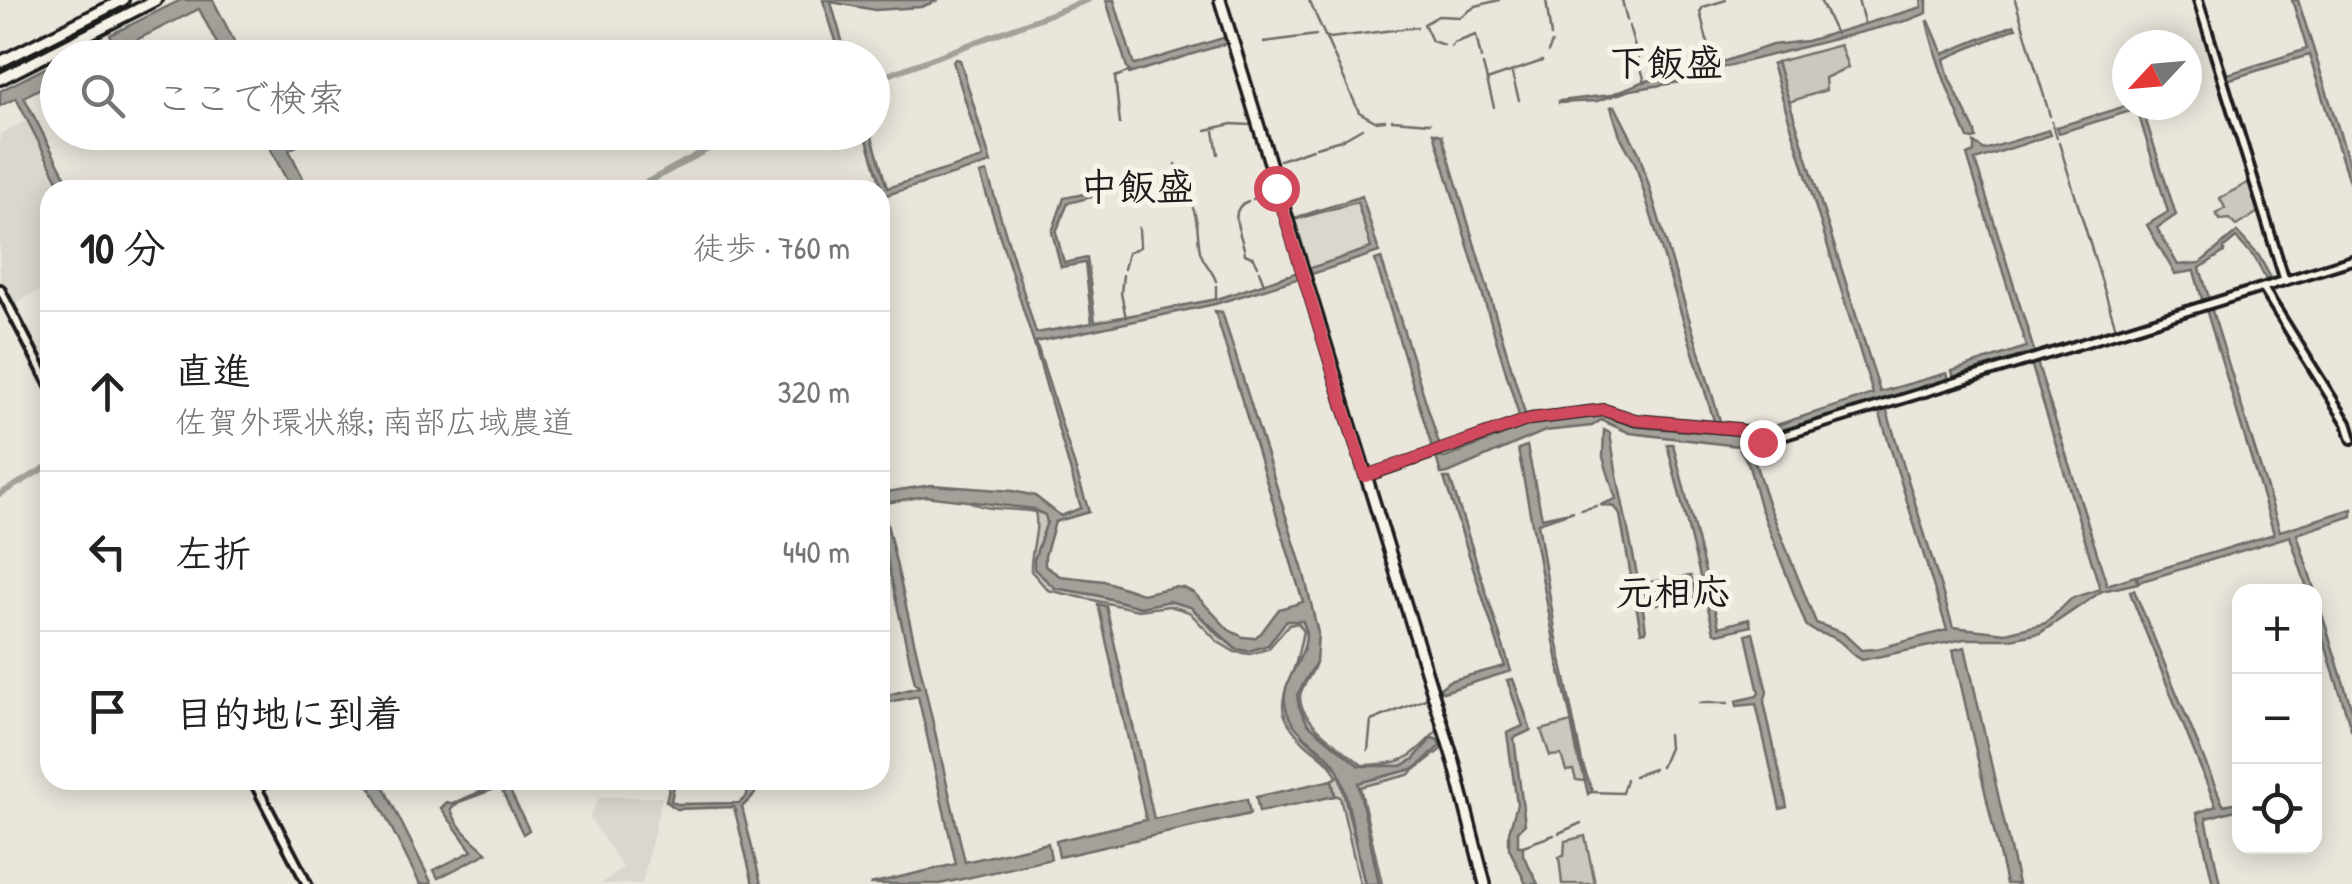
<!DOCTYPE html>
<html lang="ja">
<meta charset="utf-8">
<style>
:root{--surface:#fff;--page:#f2f2f2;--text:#222;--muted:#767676;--line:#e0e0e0}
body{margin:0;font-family:"Patrick Hand","Klee One",sans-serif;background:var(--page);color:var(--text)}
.controls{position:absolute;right:30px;bottom:30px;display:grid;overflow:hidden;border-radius:20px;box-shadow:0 5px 25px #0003}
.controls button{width:90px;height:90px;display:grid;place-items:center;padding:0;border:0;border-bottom:2px solid var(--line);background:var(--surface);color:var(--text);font:50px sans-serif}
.compass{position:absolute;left:2112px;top:30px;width:90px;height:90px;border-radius:50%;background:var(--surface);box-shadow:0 5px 25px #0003;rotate:244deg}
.stop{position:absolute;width:30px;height:30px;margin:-22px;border:8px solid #d1495b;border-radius:50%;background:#fff}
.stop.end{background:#d1495b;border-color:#fff;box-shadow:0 2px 10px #0008}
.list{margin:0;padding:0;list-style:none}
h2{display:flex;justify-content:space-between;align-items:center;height:130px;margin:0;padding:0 40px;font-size:42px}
h2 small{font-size:32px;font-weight:400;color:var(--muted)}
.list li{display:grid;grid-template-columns:65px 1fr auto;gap:30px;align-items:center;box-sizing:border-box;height:160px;padding:0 40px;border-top:2px solid var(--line)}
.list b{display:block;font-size:38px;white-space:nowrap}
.list p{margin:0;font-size:32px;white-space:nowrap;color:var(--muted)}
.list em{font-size:32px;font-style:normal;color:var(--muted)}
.icon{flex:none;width:55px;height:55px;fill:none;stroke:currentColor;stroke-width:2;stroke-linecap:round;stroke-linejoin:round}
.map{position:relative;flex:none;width:2352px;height:884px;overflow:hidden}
.search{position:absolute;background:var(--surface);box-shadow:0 5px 25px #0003;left:40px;top:40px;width:850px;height:110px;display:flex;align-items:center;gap:25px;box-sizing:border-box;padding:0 35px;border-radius:55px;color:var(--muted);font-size:38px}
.panel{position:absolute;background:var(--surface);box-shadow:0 5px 25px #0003;left:40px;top:180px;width:850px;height:610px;border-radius:30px}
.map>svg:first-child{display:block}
.built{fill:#dad7ce}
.green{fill:#ccc8c0;stroke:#74726e;stroke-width:2.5}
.water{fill:#a3a19a;stroke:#6d6c68;stroke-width:2.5}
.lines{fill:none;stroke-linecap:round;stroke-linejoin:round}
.stream{stroke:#6d6c68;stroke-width:2.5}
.canal{stroke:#a3a19a;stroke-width:6}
.minor-casing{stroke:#1c1c1c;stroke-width:14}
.major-casing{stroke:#1c1c1c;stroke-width:16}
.minor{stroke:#f7f3e8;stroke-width:6}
.major{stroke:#f7f3e8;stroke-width:9}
.route{stroke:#d1495b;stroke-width:12}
.labels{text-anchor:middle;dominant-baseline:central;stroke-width:10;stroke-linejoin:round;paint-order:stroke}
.neighbourhood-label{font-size:38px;font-weight:bold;fill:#1c1c1c;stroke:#f7f3e8}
</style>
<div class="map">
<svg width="2352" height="884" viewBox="0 0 2352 884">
<rect width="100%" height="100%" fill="#eae6dc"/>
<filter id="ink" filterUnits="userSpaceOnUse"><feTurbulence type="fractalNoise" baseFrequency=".01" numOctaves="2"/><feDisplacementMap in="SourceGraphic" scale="20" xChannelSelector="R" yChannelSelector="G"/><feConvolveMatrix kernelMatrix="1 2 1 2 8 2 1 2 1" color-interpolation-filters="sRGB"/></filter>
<g filter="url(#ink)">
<!-- built -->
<g class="built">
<polygon points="26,121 61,190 50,190 50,285 12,305 0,282 0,134"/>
<polygon points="1356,204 1369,248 1307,267 1293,222"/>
<polygon points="600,797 662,797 642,884 601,884 623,867 589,817"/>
</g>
<!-- green -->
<g class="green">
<polygon points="1840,45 1848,67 1825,78 1826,90 1789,102 1777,62"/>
<polygon points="2251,181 2260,211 2236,226 2229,219 2220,220 2216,214 2225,208 2220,198"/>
<path d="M968,500l47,5 31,10 1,7 -13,38 21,28 41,7 44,12 29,-6 22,6 24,25 21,17 13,2 19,-6 18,-25 17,1c10,25 -6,46 -17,67l17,48 35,34 27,114h-5l-20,-87 -5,-2 -3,-15 5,-3c-7,-17 -21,-23 -33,-35 -34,-34 -19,-45 -8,-80 3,-11 5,-22 7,-32l-5,-7 -9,2 -21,24 -18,5 -15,-2 -17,-10 -29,-30 -9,-3 -11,-3 -31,4 -90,-20 -17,-19c-1,-22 9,-39 4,-59 -21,-5 -49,1 -67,-12z"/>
<polygon points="1691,576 1697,597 1645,606 1643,583"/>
<path d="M1316,662c-3,12 -11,19 -15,30 -9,25 44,58 61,73 45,-2 45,-4 76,-35l6,17 -36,28 -48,12 22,97h-3l-21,-101 58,-15 16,-30 -19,22 -12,6h-43l-50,-42 -9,-17 -2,-12z"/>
<polygon points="1571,722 1579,762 1586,778 1583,781 1576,780 1573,770 1566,771 1561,755 1550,756 1541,730"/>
<polygon points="1585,836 1595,884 1562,884 1559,857 1564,856 1565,841"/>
</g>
<!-- water -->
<g class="water">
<polygon points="181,0 213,0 242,57 224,57 199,9 118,49 113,47 106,50 107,53 99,57 67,57 100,41 104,45 111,41 110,35"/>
<polygon points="823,0 939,0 921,7 875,10 831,2 847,58 841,57"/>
<polygon points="1106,0 1114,0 1134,65 1226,37 1228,43 1129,74"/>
<polygon points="1921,0 1927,0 1927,13 1909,20 1701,73 1686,81 1631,90 1597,101 1559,103 1559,101 1610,95 1645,81 1679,77 1772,45 1807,41 1922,7"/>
<polygon points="2292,0 2298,0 2352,172 2352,191 2309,55 2227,80 2225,75 2307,49"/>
<path d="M1929,21l14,33 71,-29 2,3 -72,31 5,19 26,54 1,6 -3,1 -5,-1c-17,-39 -31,-74 -41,-116z"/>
<polygon points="956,59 960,60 991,163 880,197 882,189 865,133 871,133 887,188 983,158 953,61"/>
<polygon points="57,62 57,79 24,97 72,190 63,190 16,98 0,106 0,91"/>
<polygon points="1777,62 1880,392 1947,373 1949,379 1761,438 1752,433 1873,394 1772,64"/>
<polygon points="2129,105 2148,105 2142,108 2176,215 2157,228 2178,265 2200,263 2237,232 2259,256 2271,278 2266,280 2255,258 2236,238 2224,248 2224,252 2200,268 2209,298 2202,299 2194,271 2175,274 2147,225 2168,212 2137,109 2059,133 2057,127"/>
<polygon points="1615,106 1639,153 1721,424 1715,424 1635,163 1620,136 1611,107"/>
<polygon points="2049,130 2051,135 1975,160 2035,354 1954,378 1952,371 2026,347 1967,155 1974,152 1974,143 1984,150"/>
<polygon points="262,133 279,133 285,143 307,133 322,133 289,150 309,190 292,190"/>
<polygon points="1434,133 1442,135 1526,417 1520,419"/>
<path d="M987,172l49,161 56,-10 -7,-60 -24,4 -9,-35 12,-34 30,-6 2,4 -28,7 -12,29 8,31 23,-5 8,64 122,-23 81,-27 2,6 -85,26 -179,38 53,170 -34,10 -10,34v10l15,10 44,5 38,13 32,-7 10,1 10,5 35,37 14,7 11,1 7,-5 18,-24 24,-7 -88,-291 7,1 82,262 14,59 -2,29 -19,33 2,12 9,17 51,42h42l12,-6 19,-22 6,2 2,6 -24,22 -58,15 21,101h-14c-6,-23 -19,-104 -30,-119 -15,-22 -42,-29 -49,-57 -9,-32 31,-54 17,-87h-17l-18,24 -19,6 -13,-2 -45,-42 -22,-6 -29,6 -44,-12 -41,-7 -21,-19v-9l13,-38 -2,-7 -11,-6 -109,-13 -45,8v-11l51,-8 82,6 22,5 26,20 20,-8 -47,-165 -54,-169z"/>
<polygon points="1284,189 1295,218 1362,196 1379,252 1309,275 1307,269 1371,248 1357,202 1294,220"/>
<polygon points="1381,258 1440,447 1433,450 1375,260"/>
<polygon points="2211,307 2280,531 2352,509 2352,516 2297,534 2352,710 2352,732 2315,612 2314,592 2308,591 2290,536 2139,582 2137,576 2274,534 2206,309"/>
<path d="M2037,362l70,223 28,-9 3,7 -36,8 -62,42 -29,6h-47l-102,21c-11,-5 -16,-15 -26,-21 -11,-7 -21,-4 -30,-14l-46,-119 -12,-43 -10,-17 -108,-13 -29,-13 -9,6 -47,5 -97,42 -7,1 -5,-17 9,1 84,-33 73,-10 35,12 105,8 6,6 20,62 48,120 27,10 18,17 16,-1 70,-19 -68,-219 7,-3 67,219 53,6 40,-10 26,-25 28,-9 -69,-226z"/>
<path d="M1604,430l6,3c9,66 28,131 36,198l-5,1 -21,-117 -5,-8 -15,-2 16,-6 -13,-42z"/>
<polygon points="1667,444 1673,444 1719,627 1749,619 1751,626 1718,634 1714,632"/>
<polygon points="1527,446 1542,518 1574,511 1538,523 1555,629 1582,762 1592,791 1588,794 1558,662 1518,449"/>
<polygon points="1444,478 1450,478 1511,671 1443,692 1439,689 1449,681 1505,666"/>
<polygon points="880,515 885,515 965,862 1048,843 1051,859 940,884 870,884 956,864 918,696 880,704 880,697 919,687 915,683 880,529"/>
<polygon points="2134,590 2223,805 2239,802 2239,809 2206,818 2220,884 2213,884 2197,813 2216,806 2132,598 2130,591"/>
<polygon points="1098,604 1106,606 1154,819 1247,799 1250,814 1059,857 1056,841 1146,820"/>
<polygon points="1753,633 1767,692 1764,702 1785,797 1787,807 1780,809 1756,704 1737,706 1736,701 1757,696 1759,693 1746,635"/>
<polygon points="1965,647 2018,884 2006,884 1953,650"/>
<polygon points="1513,679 1531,730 1514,738 1525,824 1518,831 1518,846 1523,846 1523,855 1538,884 1526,884 1509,848 1509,832 1517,804 1507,733 1523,726 1507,680"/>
<polygon points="367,780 380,780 432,884 420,884"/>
<path d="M507,780h9l-8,7 21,43 -6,4 -23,-47 -41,15 -8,7c6,20 22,31 36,44l-49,25 -4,-8 38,-19 -31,-43 6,-6 5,2z"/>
<polygon points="671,780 675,780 671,801 677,804 739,803 746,797 752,780 757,780 755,794 742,807 761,884 753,884 734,807 676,809 666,801"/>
<polygon points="1332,780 1335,796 1259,812 1256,797"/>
</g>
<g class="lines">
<!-- stream -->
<g class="stream">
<polyline points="1309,0 1359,112 1375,121 1385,120"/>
<polyline points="1546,0 1551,36"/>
<polyline points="1622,0 1627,21"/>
<polyline points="1820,0 1836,34"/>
<polyline points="1858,0 1864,22"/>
<polyline points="2015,0 2050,116"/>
<polyline points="1629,26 1645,82"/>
<polyline points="1325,36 1330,38 1417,27"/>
<polyline points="1264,42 1316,35"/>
<polyline points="1444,45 1432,41 1424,24 1438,16 1460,17 1476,6 1499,0"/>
<polyline points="1451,47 1454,43 1476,35 1481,58"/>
<polyline points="1548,52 1552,43"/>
<polyline points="1483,65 1494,107"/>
<polyline points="1714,69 1700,12 1703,7 1726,0"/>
<polyline points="1512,74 1519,100"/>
<polyline points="1487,80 1542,61"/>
<polyline points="1392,120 1430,123"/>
<polyline points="2052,122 2057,138"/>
<polyline points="1120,124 1115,77 1130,71"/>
<polyline points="1206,130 1232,124 1251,125"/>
<polyline points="1214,131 1218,154"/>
<polyline points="2059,143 2116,328"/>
<polyline points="1316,147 1341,140 1362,128"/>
<polyline points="1280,160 1312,149"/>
<polyline points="1176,164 1191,202"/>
<polyline points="1253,199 1271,192"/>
<path d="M1248,201c-23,9 -5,35 -3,53l9,4 4,8"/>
<path d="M1193,208c6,14 4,28 7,43 3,12 12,18 16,30"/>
<polyline points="1124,269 1128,253 1140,247 1139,228"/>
<polyline points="1259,271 1264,284"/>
<polyline points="1123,275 1121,293 1126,318"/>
<polyline points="2290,275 2352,255"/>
<polyline points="2215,297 2279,278"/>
<polyline points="1216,299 1216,286"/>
<polyline points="2122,326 2210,299"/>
<polyline points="1581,510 1597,506"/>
<polyline points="1699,703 1728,703"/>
<polyline points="1368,750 1371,721 1428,698"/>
<polyline points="1661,767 1669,748 1668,734"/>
<polyline points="1634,776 1654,769"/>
<polyline points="1590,792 1622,793 1626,779"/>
<polyline points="1559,833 1581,823"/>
<polyline points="1523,846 1554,835"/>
</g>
<!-- canal -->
<g class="canal">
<polyline points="872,81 1088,0"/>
<polyline points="633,190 739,132"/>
<polyline points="0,494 50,465"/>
</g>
<!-- minor casing -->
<g class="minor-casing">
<g id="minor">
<polyline points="2198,0 2285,281"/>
<polyline points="2263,288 2347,423 2352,439"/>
<polyline points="0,289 50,386"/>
<polyline points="1366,476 1530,419 1604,410 1635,420 1738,429 1763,442 2352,260"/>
<polyline points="253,780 307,884"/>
</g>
</g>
<!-- major casing -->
<g class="major-casing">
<g id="major">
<polyline points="1220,0 1454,762 1485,884"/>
<polyline points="0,62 123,0"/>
<polyline points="0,79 156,0"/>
</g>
</g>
<!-- minor -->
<use href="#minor" class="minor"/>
<!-- major -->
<use href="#major" class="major"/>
</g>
</g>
<g class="lines" filter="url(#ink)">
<!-- route -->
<polyline class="route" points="1276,188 1365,476 1530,419 1604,410 1636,420 1738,429 1762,442"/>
</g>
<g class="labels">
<!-- neighbourhood labels -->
<g class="neighbourhood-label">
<text x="1666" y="62">下飯盛</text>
<text x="1137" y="186">中飯盛</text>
<text x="1673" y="591">元相応</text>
</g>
</g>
</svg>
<div class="controls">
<button>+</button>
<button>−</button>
<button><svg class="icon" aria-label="locate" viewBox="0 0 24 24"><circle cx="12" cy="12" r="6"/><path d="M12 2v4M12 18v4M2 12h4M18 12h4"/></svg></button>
</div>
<svg class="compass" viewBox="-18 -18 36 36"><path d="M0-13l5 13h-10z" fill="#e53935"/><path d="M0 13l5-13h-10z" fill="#767676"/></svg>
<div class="stop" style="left:1276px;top:188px"></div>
<div class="stop end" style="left:1762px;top:442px"></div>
<div class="search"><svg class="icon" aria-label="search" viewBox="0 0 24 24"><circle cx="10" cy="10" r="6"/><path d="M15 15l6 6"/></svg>ここで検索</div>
<section class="panel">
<h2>10 分<small>徒歩 · 760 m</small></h2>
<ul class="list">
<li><svg class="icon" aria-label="ahead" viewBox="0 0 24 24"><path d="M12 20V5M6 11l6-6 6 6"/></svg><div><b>直進</b><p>佐賀外環状線; 南部広域農道</p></div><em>320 m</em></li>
<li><svg class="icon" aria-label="left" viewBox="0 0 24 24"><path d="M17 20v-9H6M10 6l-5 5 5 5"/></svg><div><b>左折</b></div><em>440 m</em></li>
<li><svg class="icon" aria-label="arrive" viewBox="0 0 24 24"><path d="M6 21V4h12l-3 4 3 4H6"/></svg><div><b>目的地に到着</b></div></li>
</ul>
</section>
</div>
